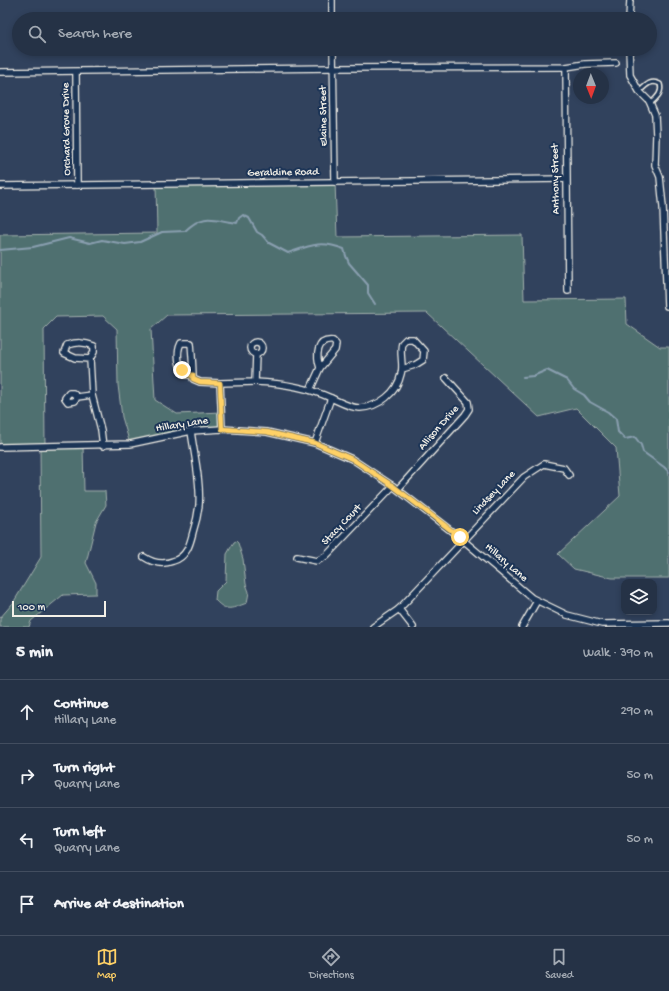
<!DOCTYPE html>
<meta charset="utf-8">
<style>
:root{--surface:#253246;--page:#2d3a4d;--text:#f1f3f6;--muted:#a3aab3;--line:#424d5f;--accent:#ffd166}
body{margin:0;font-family:"Gochi Hand",sans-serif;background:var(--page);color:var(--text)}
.controls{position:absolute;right:12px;bottom:12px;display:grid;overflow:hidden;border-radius:8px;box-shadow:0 2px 6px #0003}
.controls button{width:36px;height:36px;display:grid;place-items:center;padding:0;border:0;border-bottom:1px solid var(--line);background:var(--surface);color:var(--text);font:20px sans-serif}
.compass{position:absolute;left:573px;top:68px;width:36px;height:36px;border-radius:50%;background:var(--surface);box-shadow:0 2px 6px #0003;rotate:179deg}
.scale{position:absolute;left:12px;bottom:10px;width:94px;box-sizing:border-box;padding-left:4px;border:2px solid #f4f1e8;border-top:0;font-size:11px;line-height:14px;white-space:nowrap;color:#f4f1e8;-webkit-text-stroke:3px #1d3557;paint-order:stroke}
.stop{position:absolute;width:12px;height:12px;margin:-9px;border:3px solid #ffd166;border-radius:50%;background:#fff}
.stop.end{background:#ffd166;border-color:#fff;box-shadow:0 1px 4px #0008}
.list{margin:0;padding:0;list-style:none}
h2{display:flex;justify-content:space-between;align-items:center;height:52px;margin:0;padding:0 16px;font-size:17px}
h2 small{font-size:13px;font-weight:400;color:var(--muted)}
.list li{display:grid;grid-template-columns:26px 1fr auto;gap:12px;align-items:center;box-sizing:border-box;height:64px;padding:0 16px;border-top:1px solid var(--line)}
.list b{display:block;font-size:15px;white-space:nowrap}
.list p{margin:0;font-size:13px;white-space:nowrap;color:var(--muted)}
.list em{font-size:13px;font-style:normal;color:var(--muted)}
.icon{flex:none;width:22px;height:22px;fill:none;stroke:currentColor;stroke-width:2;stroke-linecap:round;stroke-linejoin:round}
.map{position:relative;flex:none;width:669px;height:627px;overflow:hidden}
.search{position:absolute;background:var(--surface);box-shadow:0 2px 6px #0003;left:12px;right:12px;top:12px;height:44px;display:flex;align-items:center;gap:10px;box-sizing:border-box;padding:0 14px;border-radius:22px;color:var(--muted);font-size:15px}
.sheet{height:308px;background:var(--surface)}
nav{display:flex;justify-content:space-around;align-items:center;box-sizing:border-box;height:56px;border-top:1px solid var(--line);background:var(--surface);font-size:11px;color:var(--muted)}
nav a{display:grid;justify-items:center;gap:2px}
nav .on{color:var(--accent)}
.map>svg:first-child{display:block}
.green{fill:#4f7070;stroke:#a2b0ac}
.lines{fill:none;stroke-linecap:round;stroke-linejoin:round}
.stream{stroke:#8a9fb0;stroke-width:2}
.lane-casing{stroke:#f4f1e8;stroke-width:6}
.street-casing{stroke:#f4f1e8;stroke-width:8}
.lane{stroke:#1d3557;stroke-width:3}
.street{stroke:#1d3557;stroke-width:5.5}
.route{stroke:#ffd166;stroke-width:5}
.labels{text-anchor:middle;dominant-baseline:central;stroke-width:4;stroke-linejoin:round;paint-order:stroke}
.street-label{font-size:11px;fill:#f4f1e8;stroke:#1d3557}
</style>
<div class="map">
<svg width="669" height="627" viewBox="0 0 669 627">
<rect width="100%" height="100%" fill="#31425d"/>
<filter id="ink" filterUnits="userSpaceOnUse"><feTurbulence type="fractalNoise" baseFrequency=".025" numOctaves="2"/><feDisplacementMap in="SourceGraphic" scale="8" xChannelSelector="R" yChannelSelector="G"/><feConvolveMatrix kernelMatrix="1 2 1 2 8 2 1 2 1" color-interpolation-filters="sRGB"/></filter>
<g filter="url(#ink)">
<!-- green -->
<g class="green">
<polygon points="335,182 337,237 522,235 524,300 626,299 627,324 660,347 669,347 669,578 612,578 574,569 558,554 620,496 616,448 576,408 539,417 427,313 167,315 151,329 155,400 177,414 221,412 222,429 191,431 130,444 122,417 118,385 117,329 103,316 56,317 44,329 45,446 83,446 84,491 105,491 106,505 96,522 86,563 96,583 96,594 63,595 31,621 29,627 0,627 0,618 13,603 41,557 40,447 0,447 0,235 157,233 156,184"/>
<path d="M236,541l2,2 5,16 3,25 3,8 -2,11c-15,5 -20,10 -32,-3l1,-9 10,-10 1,-27 7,-12z"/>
</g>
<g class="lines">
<!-- stream -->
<g class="stream">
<path d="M0,250l33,-3 36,-9 21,5 12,-3 23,4 15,-2 22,-10 23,-1c19,-19 29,-11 52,-8l2,-5 4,-3 6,3 8,14 5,3 7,8 19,10c23,-8 33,-13 56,-4l2,7 3,7 19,22v8l7,11"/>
<polyline points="523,377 533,376 547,370 567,380 574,389 584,395 590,402 608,412 616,419 618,432 625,439 635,437 641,445 643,452 664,467 669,472"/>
</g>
<!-- lane casing -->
<g class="lane-casing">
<path id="lane" d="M639,92c7,-7 12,-13 21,-8 3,9 -4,14 -10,20"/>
</g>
<!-- street casing -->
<g class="street-casing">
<g id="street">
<polyline points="332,0 332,19"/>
<polyline points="629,19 630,0"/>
<polyline points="333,49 335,182"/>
<polyline points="629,49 630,75 639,91 649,101 655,115 656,135 655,165 660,177 663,207 667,306 669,306"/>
<polyline points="566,67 568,291"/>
<polyline points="0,72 333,68 566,67 585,64 616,63"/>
<polyline points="76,72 77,185"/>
<polyline points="0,186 566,179"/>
<circle cx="256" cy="348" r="6"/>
<path d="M90,359l-15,-1 -11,-5 3,-8c10,-3 17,-3 27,1v6l-4,7 2,36 9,35 2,16"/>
<path d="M193,375h-7c-8,-8 -10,-22 -5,-32h10c1,12 2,24 2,36l7,3 20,1"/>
<path d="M255,382c26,1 52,5 76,16"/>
<path d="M310,390l10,-22 15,-18 1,-6 -3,-3c-17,-2 -17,15 -13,27"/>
<polyline points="77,397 75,401 68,402 65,398 69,393 73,393 77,397 92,395"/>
<polyline points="222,429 220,383 255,382 256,354"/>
<path d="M315,443l16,-45c9,4 19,10 29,10 19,-1 37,-15 41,-34 3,-10 -2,-20 1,-31l4,-4h7l11,12 -1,9 -8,5 -13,4"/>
<polyline points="0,447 130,444 191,431 222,429 267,432 315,443 352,459 393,486 463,540 532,598 567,615 602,624 669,623"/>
<polyline points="398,489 465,415 469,409 468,402 446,378"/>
<path d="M144,557c9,6 19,8 29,4 14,-4 17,-17 20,-29 3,-9 5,-18 6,-27 2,-23 -5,-51 -8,-74"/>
<polyline points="297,557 317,561 326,556 393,486"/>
<polyline points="399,609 413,627"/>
<polyline points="373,627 399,609 524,477 544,464 564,468 569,475"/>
<polyline points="522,627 537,601"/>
</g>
</g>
<!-- lane -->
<use href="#lane" class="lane"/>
<!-- street -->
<use href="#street" class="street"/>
</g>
</g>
<g class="lines" filter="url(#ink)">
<!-- route -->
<polyline class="route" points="182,370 186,375 193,375 193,379 200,382 220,383 222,429 267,432 315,443 352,459 393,486 460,537"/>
</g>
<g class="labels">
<!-- street labels -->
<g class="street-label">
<text transform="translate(324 116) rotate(-91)">Elaine Street</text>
<text transform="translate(67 129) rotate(-91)">Orchard Grove Drive</text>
<text transform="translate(283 173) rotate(-1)">Geraldine Road</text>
<text transform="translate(556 179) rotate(-91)">Anthony Street</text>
<text transform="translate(182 425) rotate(-9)">Hillary Lane</text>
<text transform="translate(439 428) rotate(-49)">Allison Drive</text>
<text transform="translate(494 493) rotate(-46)">Lindsey Lane</text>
<text transform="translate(342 525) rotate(-46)">Stacy Court</text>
<text transform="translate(506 563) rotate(41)">Hillary Lane</text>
</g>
</g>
</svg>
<div class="controls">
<button><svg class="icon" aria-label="layers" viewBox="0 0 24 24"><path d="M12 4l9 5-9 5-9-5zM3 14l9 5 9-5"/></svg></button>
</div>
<svg class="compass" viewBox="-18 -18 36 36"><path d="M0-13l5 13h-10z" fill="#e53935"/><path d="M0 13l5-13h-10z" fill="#a3aab3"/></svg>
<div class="scale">100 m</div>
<div class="stop" style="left:460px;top:537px"></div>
<div class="stop end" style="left:182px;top:370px"></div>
<div class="search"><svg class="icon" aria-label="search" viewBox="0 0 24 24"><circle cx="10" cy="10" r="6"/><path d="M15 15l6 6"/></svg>Search here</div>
</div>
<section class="sheet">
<h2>5 min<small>Walk · 390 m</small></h2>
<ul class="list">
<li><svg class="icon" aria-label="ahead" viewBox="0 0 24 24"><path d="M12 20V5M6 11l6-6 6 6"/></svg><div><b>Continue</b><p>Hillary Lane</p></div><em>290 m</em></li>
<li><svg class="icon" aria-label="right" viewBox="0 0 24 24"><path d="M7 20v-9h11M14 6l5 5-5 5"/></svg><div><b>Turn right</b><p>Quarry Lane</p></div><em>50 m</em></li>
<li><svg class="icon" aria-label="left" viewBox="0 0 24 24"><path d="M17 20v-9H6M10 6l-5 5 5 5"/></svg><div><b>Turn left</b><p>Quarry Lane</p></div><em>50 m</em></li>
<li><svg class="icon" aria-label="arrive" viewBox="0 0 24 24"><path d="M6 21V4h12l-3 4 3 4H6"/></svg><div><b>Arrive at destination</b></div></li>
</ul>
</section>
<nav>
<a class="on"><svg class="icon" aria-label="map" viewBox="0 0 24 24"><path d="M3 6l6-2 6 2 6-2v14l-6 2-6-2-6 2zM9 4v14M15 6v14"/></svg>Map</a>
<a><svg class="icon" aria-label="directions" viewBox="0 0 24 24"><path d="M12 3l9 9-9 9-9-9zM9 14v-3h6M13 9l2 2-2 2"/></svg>Directions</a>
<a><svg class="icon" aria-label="saved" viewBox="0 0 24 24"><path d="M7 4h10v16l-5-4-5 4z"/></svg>Saved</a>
</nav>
